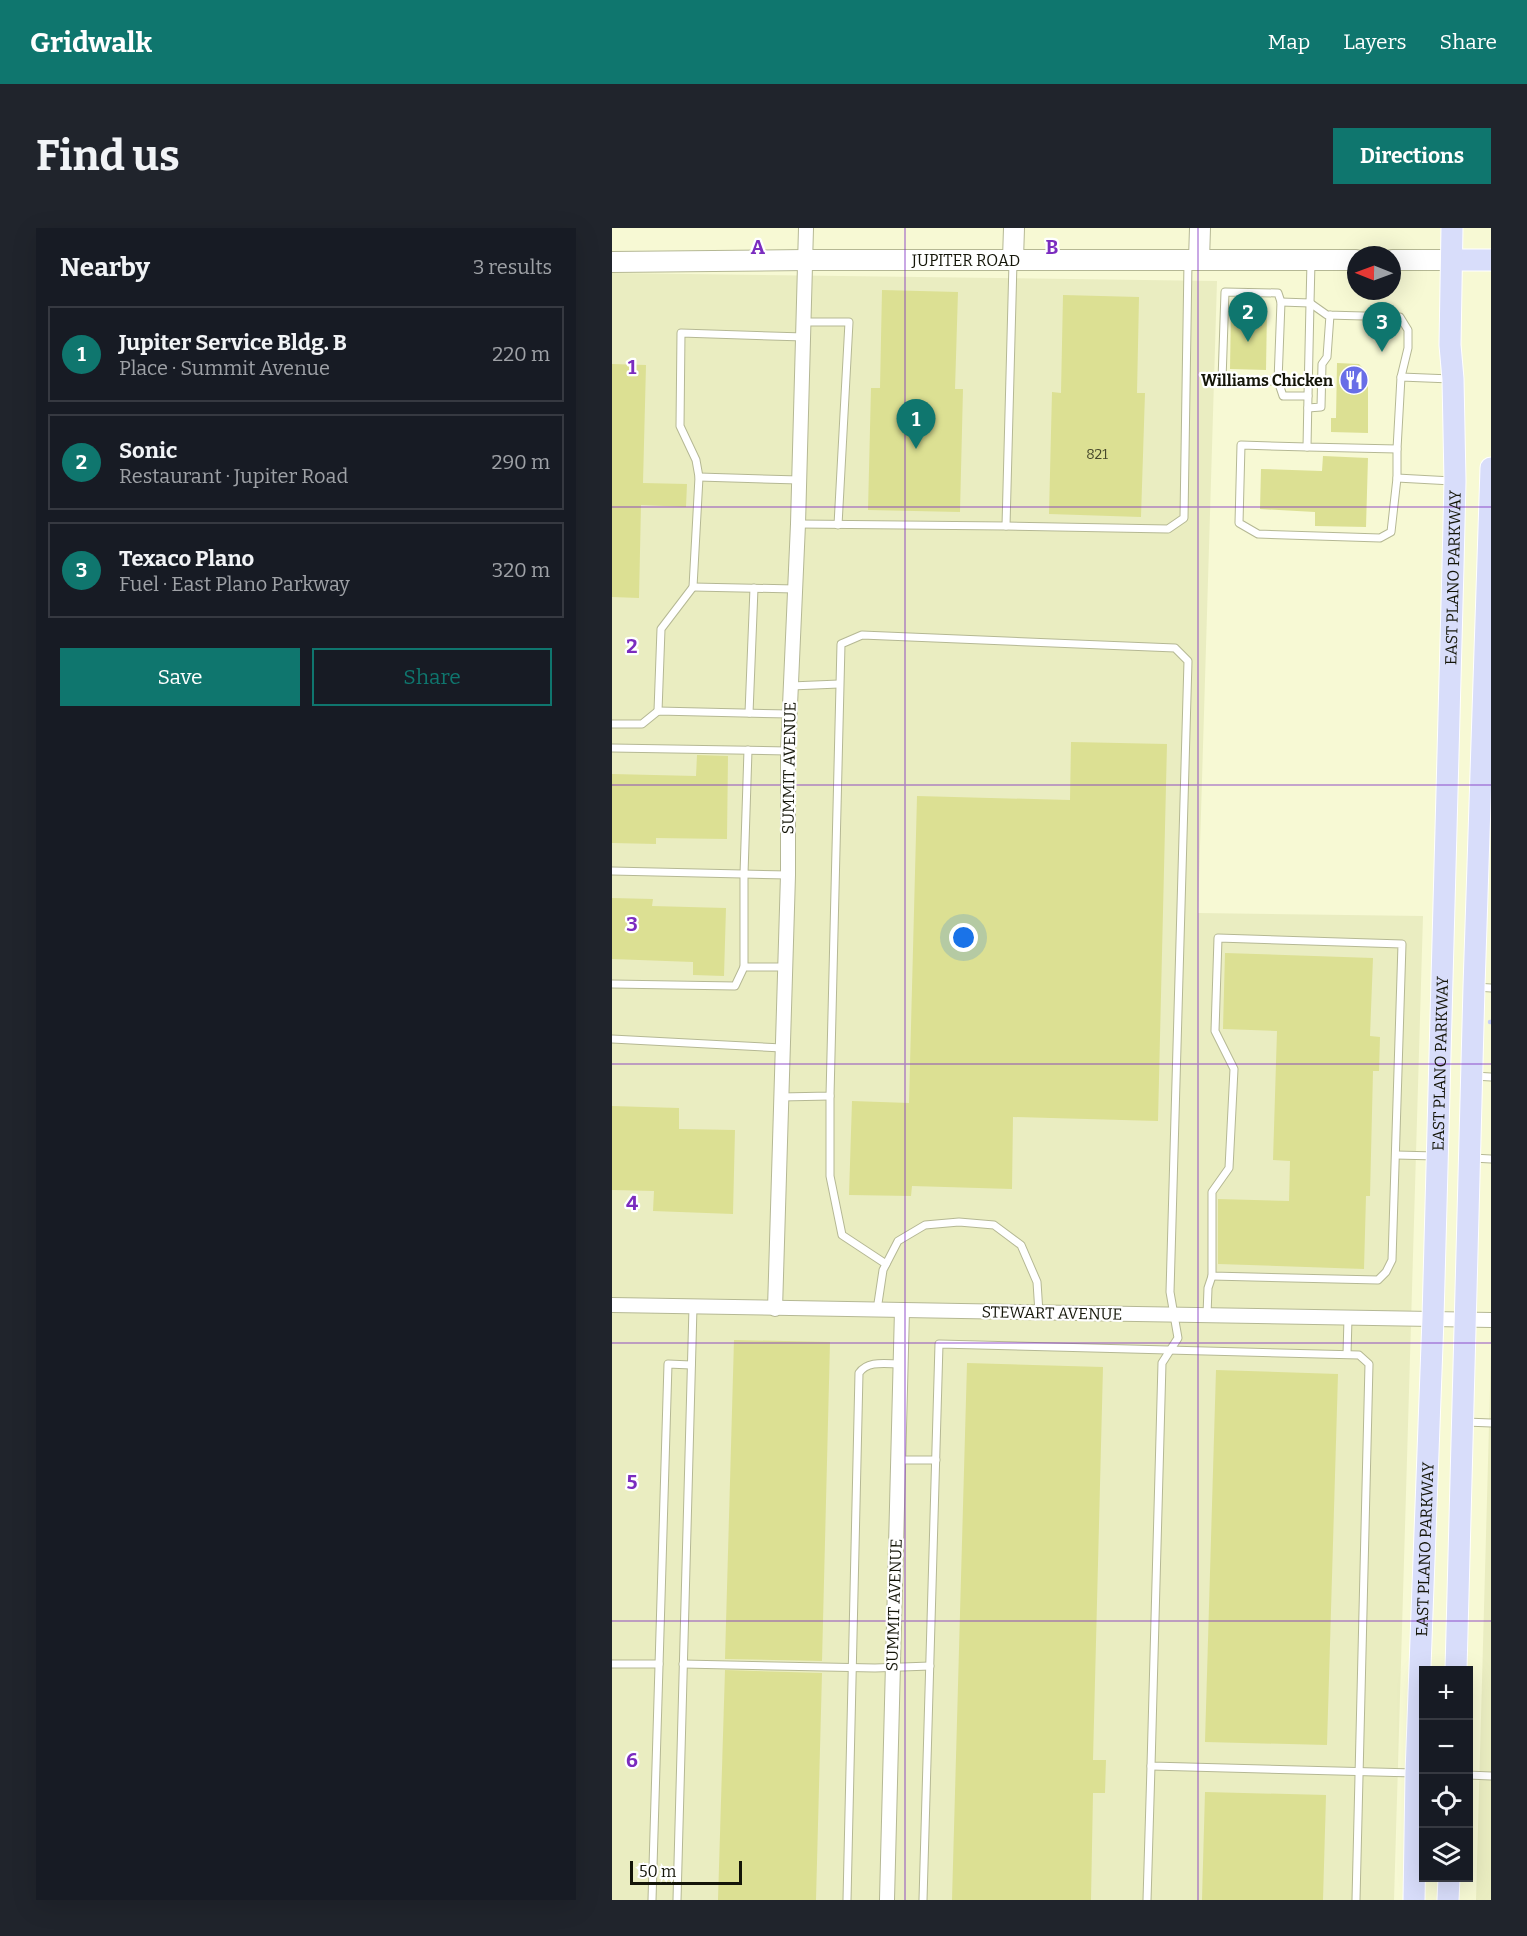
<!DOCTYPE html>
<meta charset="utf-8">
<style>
:root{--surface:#171b24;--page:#20242c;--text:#f1f3f6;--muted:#9ea1a6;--line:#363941;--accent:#0f766e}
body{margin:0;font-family:Bitter,serif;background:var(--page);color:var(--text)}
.controls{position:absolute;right:18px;bottom:18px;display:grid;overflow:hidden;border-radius:0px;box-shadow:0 6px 24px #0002}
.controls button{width:54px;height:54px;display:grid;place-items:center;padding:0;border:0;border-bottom:2px solid var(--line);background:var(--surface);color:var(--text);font:30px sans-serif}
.compass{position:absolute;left:735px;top:18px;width:54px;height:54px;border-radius:50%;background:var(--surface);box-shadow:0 6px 24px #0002;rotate:271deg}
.scale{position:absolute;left:18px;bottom:15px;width:112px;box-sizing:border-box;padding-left:6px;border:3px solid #141508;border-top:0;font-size:16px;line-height:21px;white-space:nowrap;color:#141508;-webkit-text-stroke:4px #fff;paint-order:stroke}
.you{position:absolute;left:352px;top:710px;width:21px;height:21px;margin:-15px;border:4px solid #fff;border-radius:50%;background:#1a73e8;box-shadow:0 0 0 9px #1a73e833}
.badge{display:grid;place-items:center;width:39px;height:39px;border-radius:50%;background:var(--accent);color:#fff;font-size:20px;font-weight:700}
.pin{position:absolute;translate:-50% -50px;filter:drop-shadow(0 2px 3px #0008)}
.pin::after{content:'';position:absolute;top:32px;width:21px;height:18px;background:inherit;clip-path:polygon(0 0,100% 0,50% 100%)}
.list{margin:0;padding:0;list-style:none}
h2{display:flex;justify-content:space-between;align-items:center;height:78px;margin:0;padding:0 24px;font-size:26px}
h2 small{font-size:20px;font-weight:400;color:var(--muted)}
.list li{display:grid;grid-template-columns:39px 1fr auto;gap:18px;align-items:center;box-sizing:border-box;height:96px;margin:0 12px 12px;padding:0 12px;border:2px solid var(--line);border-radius:0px}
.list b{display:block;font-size:22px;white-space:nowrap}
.list p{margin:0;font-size:20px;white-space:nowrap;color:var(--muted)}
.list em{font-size:20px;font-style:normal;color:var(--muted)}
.actions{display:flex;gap:12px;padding:18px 24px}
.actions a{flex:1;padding:14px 0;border:2px solid var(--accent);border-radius:0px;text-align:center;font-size:21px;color:var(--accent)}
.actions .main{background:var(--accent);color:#fff}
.icon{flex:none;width:33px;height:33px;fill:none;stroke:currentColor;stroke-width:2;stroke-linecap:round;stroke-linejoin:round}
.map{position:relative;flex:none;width:879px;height:1672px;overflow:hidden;border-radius:0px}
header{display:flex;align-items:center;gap:36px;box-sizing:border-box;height:84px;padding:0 30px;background:var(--accent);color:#fff}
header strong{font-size:28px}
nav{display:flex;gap:33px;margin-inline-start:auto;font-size:21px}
.intro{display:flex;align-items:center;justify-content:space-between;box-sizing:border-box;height:144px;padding:0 36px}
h1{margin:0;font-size:42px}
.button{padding:15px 27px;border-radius:0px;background:var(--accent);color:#fff;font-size:21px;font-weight:700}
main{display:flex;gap:36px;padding:0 36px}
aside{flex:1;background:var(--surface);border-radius:0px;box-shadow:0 6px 24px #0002}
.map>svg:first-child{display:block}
.built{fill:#eaedc1}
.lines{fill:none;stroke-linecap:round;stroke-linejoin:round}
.stream{stroke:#c5cdf7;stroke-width:4.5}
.building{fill:#dce093}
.lane-casing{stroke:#b5b894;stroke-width:9}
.street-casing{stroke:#b5b894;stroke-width:16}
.secondary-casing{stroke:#b5b894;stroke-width:22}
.primary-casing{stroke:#fff;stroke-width:23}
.lane{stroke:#fff;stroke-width:7}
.street{stroke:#fff;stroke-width:14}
.secondary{stroke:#fff;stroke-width:20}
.primary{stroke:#d8ddfa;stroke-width:21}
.grid{fill:none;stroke:#7b2cbf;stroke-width:1.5;stroke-opacity:0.55}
.labels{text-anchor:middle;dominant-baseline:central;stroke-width:4.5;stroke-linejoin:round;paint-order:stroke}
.number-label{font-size:14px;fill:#46482b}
.street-label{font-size:16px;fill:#141508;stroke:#fff}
.poi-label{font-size:16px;font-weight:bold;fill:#141508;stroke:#fff;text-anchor:end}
.grid-label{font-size:20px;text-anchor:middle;font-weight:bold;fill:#7b2cbf;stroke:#fff;stroke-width:4.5;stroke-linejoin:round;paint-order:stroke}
</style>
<header>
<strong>Gridwalk</strong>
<nav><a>Map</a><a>Layers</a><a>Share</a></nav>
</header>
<div class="intro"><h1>Find us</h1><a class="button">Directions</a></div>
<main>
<aside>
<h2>Nearby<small>3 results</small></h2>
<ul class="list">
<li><span class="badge">1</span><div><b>Jupiter Service Bldg. B</b><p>Place · Summit Avenue</p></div><em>220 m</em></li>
<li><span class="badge">2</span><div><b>Sonic</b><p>Restaurant · Jupiter Road</p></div><em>290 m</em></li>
<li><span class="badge">3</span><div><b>Texaco Plano</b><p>Fuel · East Plano Parkway</p></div><em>320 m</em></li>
</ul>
<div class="actions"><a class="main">Save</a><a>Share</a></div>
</aside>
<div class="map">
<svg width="879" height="1672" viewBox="0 0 879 1672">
<rect width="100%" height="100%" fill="#f7f9d4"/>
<!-- built -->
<g class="built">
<polygon points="0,45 605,53 586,685 811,688 782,1672 0,1672"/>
<polygon points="879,1125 879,1672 864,1672"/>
</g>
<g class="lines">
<!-- stream -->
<polyline class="stream" points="878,794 879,794"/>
</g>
<!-- building -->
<g class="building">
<polygon points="270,62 346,64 343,161 351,161 348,284 256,282 259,160 268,160"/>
<polygon points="451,67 527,69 525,165 533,165 529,289 437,286 440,164 449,165"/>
<polygon points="619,81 655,81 654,142 618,141"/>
<polygon points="725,135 747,136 756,146 756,205 719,204 719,190 724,190"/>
<polygon points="0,136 34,137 31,255 75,256 74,279 29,277 27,370 0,369"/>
<polygon points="711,228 756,230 754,299 703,298 703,284 648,281 649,241 710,243"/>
<polygon points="459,514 555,516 546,893 401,889 400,961 300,958 299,968 237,967 240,873 297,875 305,568 458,572"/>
<polygon points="85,527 116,528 115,611 44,610 44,616 0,615 0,546 84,548"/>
<polygon points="0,670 41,671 40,678 114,680 112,748 81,747 81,734 0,731"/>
<polygon points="613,725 761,730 758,808 768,809 767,843 761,843 758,968 754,968 752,1041 606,1036 606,971 677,973 678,933 661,932 665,803 611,801"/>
<polygon points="0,878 67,880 67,901 123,902 121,986 41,983 42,963 0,962"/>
<polygon points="122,1112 218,1114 210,1433 113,1431"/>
<polygon points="355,1135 491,1139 481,1532 494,1532 493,1565 481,1565 479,1672 340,1672"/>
<polygon points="604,1142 726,1146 715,1517 593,1514"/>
<polygon points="113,1442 210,1445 204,1672 106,1672"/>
<polygon points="593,1564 714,1567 711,1672 590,1672"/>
</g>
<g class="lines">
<!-- lane casing -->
<g class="lane-casing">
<g id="lane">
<polygon points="613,64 666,65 669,74 666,153 610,152"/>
<polyline points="669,74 698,75 699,34"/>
<polyline points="698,75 715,87 788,89 796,102 796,120 789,149"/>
<polyline points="192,94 237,94 226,297"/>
<polyline points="666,153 671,168 696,168 695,219 785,221 789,149 839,151"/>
<polyline points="696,168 698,75"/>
<polyline points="696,180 709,179 710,136 715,129 718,87"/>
<polyline points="695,219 629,217 627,295 646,306 768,310 779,304 785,250"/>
<polyline points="785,221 785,250 840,253"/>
<polyline points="87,249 187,252"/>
<polyline points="186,296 394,298 401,34"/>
<polyline points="394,298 556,301 572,290 576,34"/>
<polyline points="81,359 183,361"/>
<polyline points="179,458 227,456"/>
<polyline points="46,483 49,401 81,359 87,249 84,232 68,198 69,105 192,109"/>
<polyline points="137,485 142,360"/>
<polyline points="0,496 30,496 46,483 177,486"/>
<polyline points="0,520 176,523"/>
<polyline points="0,643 176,647"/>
<polygon points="606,710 790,716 780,1032 774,1044 766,1052 600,1048 600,964 617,940 622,841 603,803"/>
<polyline points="132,739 132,646 136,522"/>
<polyline points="0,756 123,758 132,739 173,739"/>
<polyline points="864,759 879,760"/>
<polyline points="0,811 170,820"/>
<polyline points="862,848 879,849"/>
<polyline points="218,868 218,948 230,1007 274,1036"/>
<polyline points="169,869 218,868 229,416 250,407 563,420 576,433 558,1064 566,1110 550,1135 539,1538 802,1545"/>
<polyline points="784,927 824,928"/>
<polyline points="861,930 879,931"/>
<polyline points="265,1082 271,1042 286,1013 313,997 347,994 382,997 409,1017 425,1054 427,1085"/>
<polyline points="595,1087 596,1060 600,1048"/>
<polyline points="735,1126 736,1090"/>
<polyline points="854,1194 879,1195"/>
<polyline points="286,1232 324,1232"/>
<polyline points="0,1436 47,1436"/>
<polyline points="71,1436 263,1440 318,1438"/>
<polyline points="856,1547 879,1548"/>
<polyline points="40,1672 56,1136 79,1137"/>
<polyline points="65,1672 81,1079"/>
<path d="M235,1672l12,-527c9,-13 27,-9 42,-9"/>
<polyline points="311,1672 327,1116 747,1127 757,1136 744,1672"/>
<polyline points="535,1672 539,1538"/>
</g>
</g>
<!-- street casing -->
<g class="street-casing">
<g id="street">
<polyline points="0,1077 879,1092"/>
<polyline points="163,1081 176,647 176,523 186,296 194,0"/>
<polyline points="275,1672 290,1082"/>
</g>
</g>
<!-- secondary casing -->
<g class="secondary-casing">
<g id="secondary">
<polyline points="401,31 402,0"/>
<polyline points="587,32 588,0"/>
<polyline points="780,32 840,32"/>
<path id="s1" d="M0,34l194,-2h550"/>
</g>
</g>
<!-- primary casing -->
<g class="primary-casing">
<g id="primary">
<polyline points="840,32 879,32"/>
<polyline points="844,1442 862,759 879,240"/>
<path id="s2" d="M802,1672l2,-126 17,-456 20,-752 2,-85 -2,-102 -3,-34 2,-117"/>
<polyline points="836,1672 837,1650"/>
</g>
</g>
<!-- lane -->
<use href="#lane" class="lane"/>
<!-- street -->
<use href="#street" class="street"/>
<!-- secondary -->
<use href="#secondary" class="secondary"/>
<!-- primary -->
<use href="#primary" class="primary"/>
</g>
<!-- grid -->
<path class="grid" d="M293,0v1672M586,0v1672M0,279h879M0,557h879M0,836h879M0,1115h879M0,1393h879"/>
<!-- icons -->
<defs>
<g id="restaurant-disc" transform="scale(1.5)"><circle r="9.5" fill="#686ee7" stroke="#fff"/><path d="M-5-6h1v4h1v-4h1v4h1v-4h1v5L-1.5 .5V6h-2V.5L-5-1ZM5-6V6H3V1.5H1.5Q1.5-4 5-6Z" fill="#fff"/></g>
</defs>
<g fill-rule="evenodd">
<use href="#restaurant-disc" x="742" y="152"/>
</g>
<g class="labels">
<!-- number labels -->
<g class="number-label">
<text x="485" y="226">821</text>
</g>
<!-- street labels -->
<g class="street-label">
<text stroke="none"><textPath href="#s1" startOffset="354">JUPITER ROAD</textPath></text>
<text stroke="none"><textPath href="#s2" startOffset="1323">EAST PLANO PARKWAY</textPath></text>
<text transform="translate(177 540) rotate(-89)">SUMMIT AVENUE</text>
<text stroke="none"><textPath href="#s2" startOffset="837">EAST PLANO PARKWAY</textPath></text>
<text transform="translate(440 1085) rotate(1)">STEWART AVENUE</text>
<text stroke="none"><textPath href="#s2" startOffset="351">EAST PLANO PARKWAY</textPath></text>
<text transform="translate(282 1377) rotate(-88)">SUMMIT AVENUE</text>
</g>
<!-- poi labels -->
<g class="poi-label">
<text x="721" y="152">Williams Chicken</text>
</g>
</g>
<g class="grid-label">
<text x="146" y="26">A</text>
<text x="440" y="26">B</text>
<text x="20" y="146">1</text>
<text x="20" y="425">2</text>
<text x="20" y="703">3</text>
<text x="20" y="982">4</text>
<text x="20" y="1261">5</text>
<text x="20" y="1539">6</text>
</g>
</svg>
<div class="controls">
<button>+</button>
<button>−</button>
<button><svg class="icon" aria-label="locate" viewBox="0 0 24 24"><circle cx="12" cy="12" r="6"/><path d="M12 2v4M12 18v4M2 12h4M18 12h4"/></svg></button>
<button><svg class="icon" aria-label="layers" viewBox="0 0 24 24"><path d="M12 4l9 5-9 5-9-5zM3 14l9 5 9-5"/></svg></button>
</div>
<svg class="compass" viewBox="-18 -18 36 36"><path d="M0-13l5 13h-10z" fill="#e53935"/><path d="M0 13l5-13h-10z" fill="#9ea1a6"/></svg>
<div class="scale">50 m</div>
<div class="you"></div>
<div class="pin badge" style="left:304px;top:221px">1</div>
<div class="pin badge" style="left:636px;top:114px">2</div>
<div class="pin badge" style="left:770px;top:124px">3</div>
</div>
</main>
